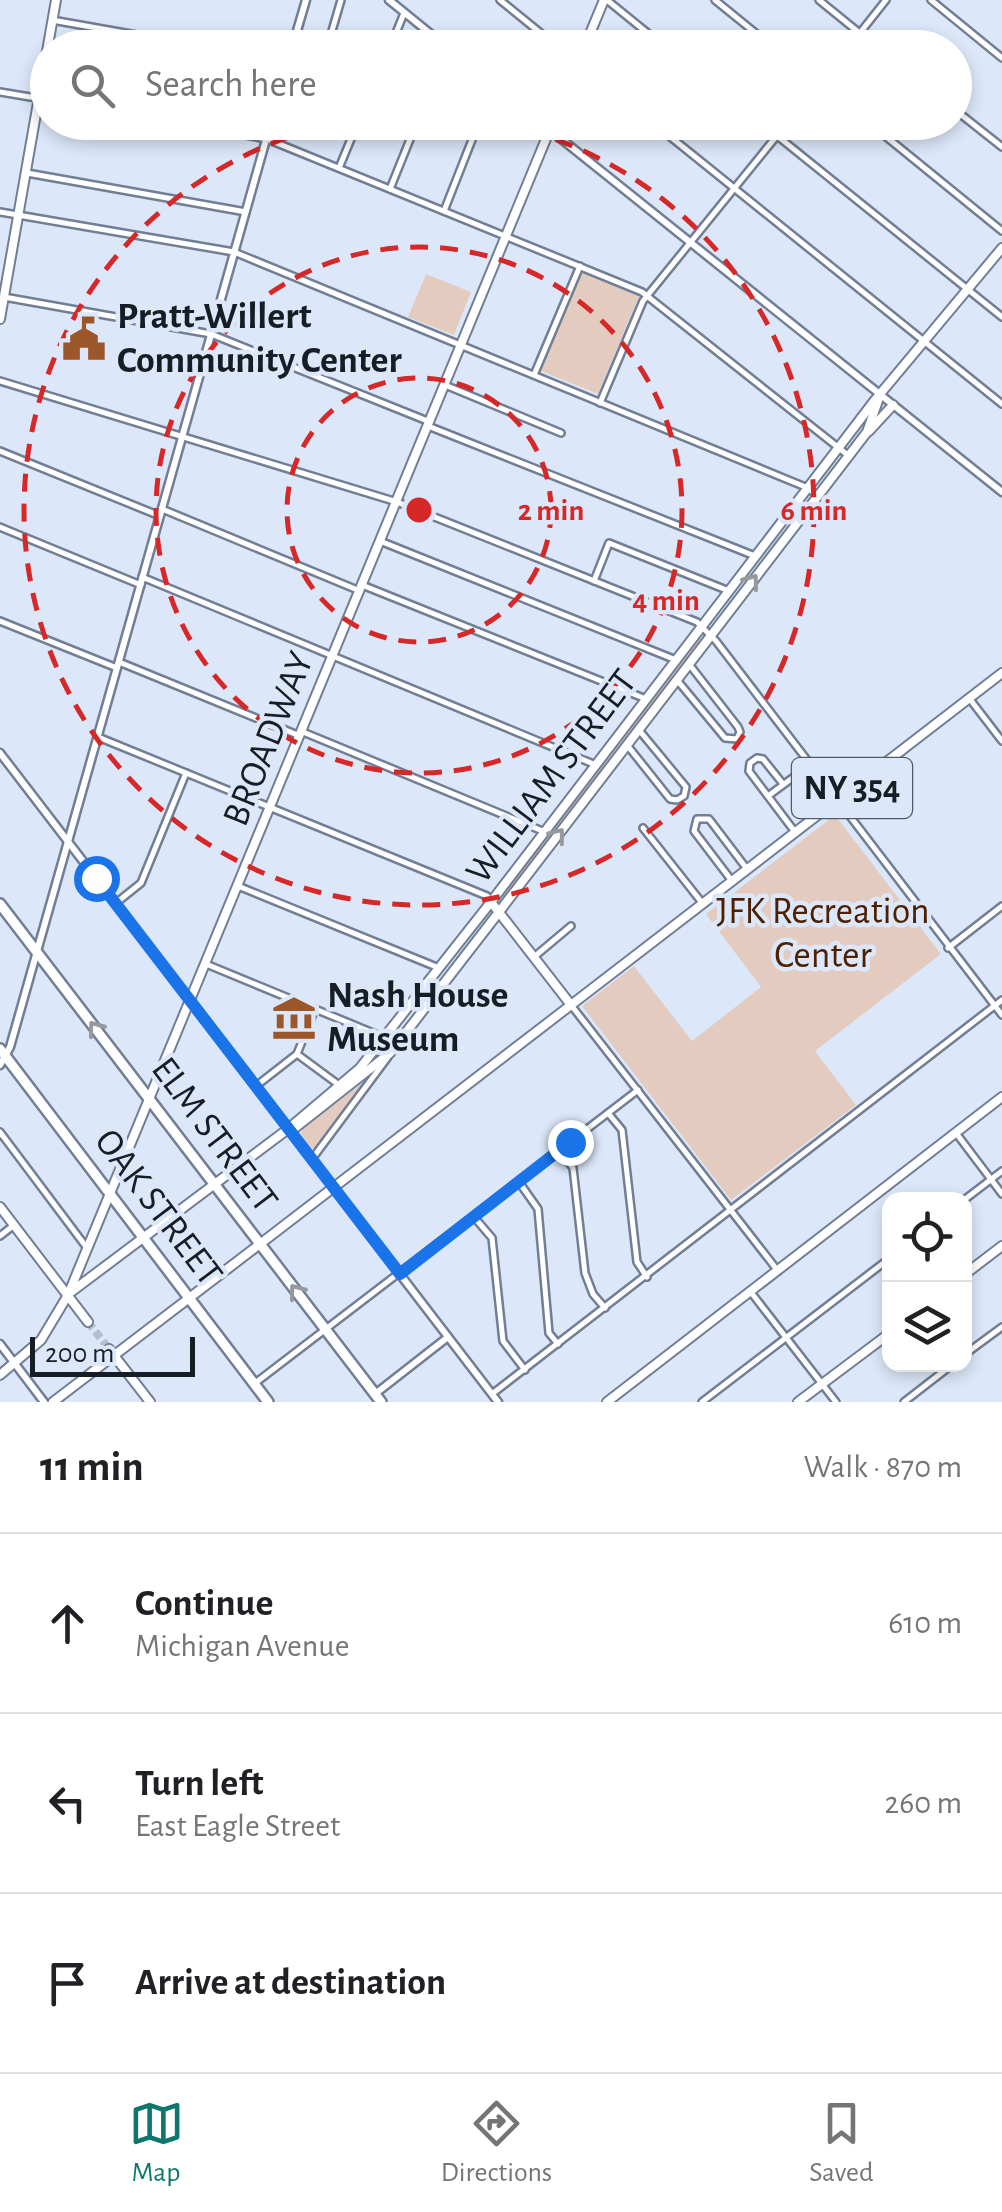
<!DOCTYPE html>
<meta charset="utf-8">
<style>
:root{--surface:#fff;--page:#f6f6f6;--text:#202124;--muted:#757577;--line:#e0e0e0;--accent:#0f766e}
body{margin:0;font-family:"Alegreya Sans",sans-serif;background:var(--page);color:var(--text)}
.controls{position:absolute;right:30px;bottom:30px;display:grid;overflow:hidden;border-radius:20px;box-shadow:0 5px 15px #0003}
.controls button{width:90px;height:90px;display:grid;place-items:center;padding:0;border:0;border-bottom:2px solid var(--line);background:var(--surface);color:var(--text);font:50px sans-serif}
.scale{position:absolute;left:30px;bottom:25px;width:165px;box-sizing:border-box;padding-left:10px;border:5px solid #171d25;border-top:0;font-size:28px;line-height:35px;white-space:nowrap;color:#171d25;-webkit-text-stroke:8px #dce8fa;paint-order:stroke}
.stop{position:absolute;width:30px;height:30px;margin:-22px;border:8px solid #1a73e8;border-radius:50%;background:#fff}
.stop.end{background:#1a73e8;border-color:#fff;box-shadow:0 2px 10px #0008}
.list{margin:0;padding:0;list-style:none}
h2{display:flex;justify-content:space-between;align-items:center;height:130px;margin:0;padding:0 40px;font-size:42px}
h2 small{font-size:32px;font-weight:400;color:var(--muted)}
.list li{display:grid;grid-template-columns:65px 1fr auto;gap:30px;align-items:center;box-sizing:border-box;height:180px;padding:0 40px;border-top:2px solid var(--line)}
.list b{display:block;font-size:38px;white-space:nowrap}
.list p{margin:0;font-size:32px;white-space:nowrap;color:var(--muted)}
.list em{font-size:32px;font-style:normal;color:var(--muted)}
.icon{flex:none;width:55px;height:55px;fill:none;stroke:currentColor;stroke-width:2;stroke-linecap:round;stroke-linejoin:round}
.map{position:relative;flex:none;width:1002px;height:1402px;overflow:hidden}
.search{position:absolute;background:var(--surface);box-shadow:0 5px 15px #0003;left:30px;right:30px;top:30px;height:110px;display:flex;align-items:center;gap:25px;box-sizing:border-box;padding:0 35px;border-radius:55px;color:var(--muted);font-size:38px}
.sheet{height:670px;background:var(--surface)}
nav{display:flex;justify-content:space-around;align-items:center;box-sizing:border-box;height:140px;border-top:2px solid var(--line);background:var(--surface);font-size:28px;color:var(--muted)}
nav a{display:grid;justify-items:center;gap:5px}
nav .on{color:var(--accent)}
.map>svg:first-child{display:block}
.green{fill:#e3ccbf}
.lines{fill:none;stroke-linecap:round;stroke-linejoin:round}
.primary-tunnel{stroke:#b5bfcf;stroke-width:8;stroke-dasharray:8 4;stroke-linecap:butt}
.minor-casing{stroke:#717e93;stroke-width:10}
.tertiary-casing{stroke:#717e93;stroke-width:11}
.secondary-casing{stroke:#717e93;stroke-width:12}
.primary-casing{stroke:#717e93;stroke-width:12}
.trunk-casing{stroke:#717e93;stroke-width:14}
.minor{stroke:#fff;stroke-width:5}
.tertiary{stroke:#fff;stroke-width:6}
.secondary{stroke:#fff;stroke-width:8}
.primary{stroke:#fff;stroke-width:8}
.trunk{stroke:#fff;stroke-width:9}
.oneway{stroke:#97999d}
.route{stroke:#1a73e8;stroke-width:12}
.ring{fill:none;stroke:#d62828;stroke-width:5;stroke-dasharray:18 12}
.labels{text-anchor:middle;dominant-baseline:central;stroke-width:9;stroke-linejoin:round;paint-order:stroke}
.shield{fill:#dce8fa;stroke:#525a65;stroke-width:2.5}
.shield-label{font-size:35px;font-weight:bold;fill:#171d25}
.poi-label{font-size:38px;font-weight:bold;fill:#171d25;stroke:#dce8fa;text-anchor:start}
.street-label{font-size:38px;fill:#171d25;stroke:#dce8fa}
.park-label{font-size:38px;fill:#4c2000;stroke:#dce8fa}
.centre{fill:#d62828;stroke:#dce8fa;stroke-width:5}
.ring-label{font-size:30px;text-anchor:middle;font-weight:bold;fill:#d62828;stroke:#dce8fa;stroke-width:9;stroke-linejoin:round;paint-order:stroke}
</style>
<div class="map">
<svg width="1002" height="1402" viewBox="0 0 1002 1402">
<rect width="100%" height="100%" fill="#dce8fa"/>
<!-- green -->
<g class="green">
<polygon points="582,273 639,296 598,394 541,371"/>
<polygon points="426,274 471,292 454,335 408,317"/>
<polygon points="698,638 702,641 504,899 502,896 519,868"/>
<polygon points="835,815 941,954 815,1051 856,1105 731,1200 582,1006 634,966 692,1041 761,987 706,914"/>
<polygon points="372,1076 318,1148 311,1148 301,1134 303,1128"/>
</g>
<g class="lines">
<!-- primary-tunnel -->
<polyline class="primary-tunnel" points="88,1322 109,1349"/>
<!-- minor casing -->
<g class="minor-casing">
<g id="minor">
<polyline points="500,0 559,48"/>
<polyline points="607,0 666,48"/>
<polyline points="715,0 774,48"/>
<polyline points="819,0 878,48"/>
<polyline points="931,0 1002,58"/>
<polyline points="52,20 210,48"/>
<polyline points="327,48 341,0"/>
<polyline points="390,48 404,13"/>
<polyline points="848,48 886,0"/>
<polyline points="0,92 48,100"/>
<polyline points="954,109 1002,147"/>
<polyline points="173,122 267,139 642,292 849,456"/>
<polyline points="652,122 1002,404"/>
<polyline points="760,122 1002,317"/>
<polyline points="868,122 1002,231"/>
<polyline points="339,168 358,122"/>
<polyline points="27,173 246,212"/>
<polyline points="390,189 417,122"/>
<polyline points="444,211 479,122"/>
<polyline points="0,212 234,252 808,488 818,496"/>
<polyline points="4,297 211,334 430,422"/>
<polyline points="534,375 580,266"/>
<polyline points="0,381 397,502 697,622 716,641 1002,1015"/>
<polyline points="445,385 561,433"/>
<polyline points="600,403 643,301 788,122"/>
<polyline points="428,426 755,556"/>
<polyline points="0,451 160,516"/>
<polyline points="162,509 360,591"/>
<polyline points="0,527 141,585"/>
<polyline points="380,541 676,660"/>
<polyline points="142,577 596,765"/>
<polyline points="594,581 609,543 729,591"/>
<polyline points="362,585 646,699"/>
<polyline points="0,621 117,668"/>
<polyline points="119,662 300,736"/>
<polyline points="677,680 725,738 737,739 740,732 738,727 689,664"/>
<polyline points="969,698 1002,741"/>
<polyline points="303,732 545,832"/>
<polyline points="98,737 487,896 491,902"/>
<polyline points="627,745 670,799 677,800 684,796 686,787 639,730"/>
<polyline points="783,784 763,759 757,758 750,763 749,771 795,832"/>
<polyline points="768,796 810,765"/>
<polyline points="643,828 703,904"/>
<polyline points="732,881 694,831 697,819 709,819 747,869"/>
<polyline points="238,886 439,968"/>
<polyline points="116,903 141,883 186,773"/>
<polyline points="948,948 1002,906"/>
<polyline points="534,957 571,926"/>
<polyline points="206,964 383,1037"/>
<polyline points="571,1005 778,1271"/>
<polyline points="297,1054 339,1085"/>
<polyline points="256,1086 297,1054 315,1009"/>
<polyline points="608,1113 622,1130 637,1262 647,1277"/>
<polyline points="0,1132 87,1248"/>
<polyline points="956,1133 1002,1194"/>
<polyline points="560,1150 573,1168 585,1273 593,1294 605,1308"/>
<polyline points="312,1159 388,1057"/>
<polyline points="519,1182 538,1209 549,1333 558,1344"/>
<polyline points="964,1200 1002,1171"/>
<polyline points="474,1217 492,1238 503,1341 525,1370"/>
<polyline points="0,1236 14,1225"/>
<polyline points="750,1291 836,1402"/>
<polyline points="964,1355 1002,1327"/>
<polyline points="254,1384 638,1090"/>
<polyline points="492,1394 1002,1000"/>
<polyline points="702,1402 890,1258"/>
<polyline points="904,1402 953,1364"/>
</g>
</g>
<!-- tertiary casing -->
<g class="tertiary-casing">
<g id="tertiary">
<polyline points="389,0 448,48"/>
<polyline points="292,48 306,0"/>
<polyline points="540,122 1002,492"/>
<polyline points="0,753 498,1402"/>
<polyline points="0,1065 10,1047 271,122"/>
<polyline points="0,1344 44,1402"/>
<polyline points="375,1394 448,1337"/>
</g>
</g>
<!-- secondary casing -->
<g class="secondary-casing">
<g id="secondary">
<polyline points="0,319 56,0"/>
<polyline points="869,431 893,405"/>
<polyline points="491,902 875,400 1002,248"/>
<polyline points="499,912 867,432 880,395"/>
<polyline points="260,1244 571,1005"/>
<polyline points="964,1275 1002,1246"/>
<polyline points="607,1402 1002,1097"/>
<polyline points="798,1402 890,1333"/>
</g>
</g>
<!-- primary casing -->
<g class="primary-casing">
<g id="primary">
<polyline points="584,48 604,0"/>
<polyline points="289,1129 296,1127 390,1053 499,912"/>
<polyline points="0,1207 88,1322"/>
<polyline points="71,1292 288,1129 360,1068 491,902 571,1005 1002,673"/>
<polyline points="109,1349 150,1402"/>
<polyline points="0,1375 41,1340 68,1295 553,122"/>
<polyline points="53,1402 260,1244"/>
</g>
</g>
<!-- trunk casing -->
<g class="trunk-casing">
<g id="trunk">
<polyline points="0,904 381,1402"/>
<polyline points="0,1049 268,1402"/>
</g>
</g>
<!-- minor -->
<use href="#minor" class="minor"/>
<!-- tertiary -->
<use href="#tertiary" class="tertiary"/>
<!-- secondary -->
<use href="#secondary" class="secondary"/>
<!-- primary -->
<use href="#primary" class="primary"/>
<!-- trunk -->
<use href="#trunk" class="trunk"/>
</g>
<!-- one-way arrows -->
<defs><path id="oneway-chevron" d="M-2-3.5L2.5 0L-2 3.5" fill="none" stroke-width="1.6" stroke-linecap="round" stroke-linejoin="round" transform="scale(2.5)"/></defs>
<g class="oneway">
<use href="#oneway-chevron" transform="translate(752 581) rotate(-53)"/>
<use href="#oneway-chevron" transform="translate(558 835) rotate(-52)"/>
<use href="#oneway-chevron" transform="translate(95 1028) rotate(-127)"/>
<use href="#oneway-chevron" transform="translate(296 1291) rotate(-127)"/>
</g>
<g class="lines">
<!-- route -->
<polyline class="route" points="96,878 400,1274 570,1142"/>
</g>
<!-- distance rings -->
<g class="ring">
<circle cx="419" cy="510" r="132"/>
<circle cx="419" cy="510" r="263"/>
<path d="M498 123A395 395 0 1 1 340 123"/>
</g>
<!-- icons -->
<defs>
<g id="civic-bare" transform="scale(3.45)"><path d="M-.6-6.5H3V-4.5H.6V-3L4-1V1h2V6H-6V1h2V-1L-.6-3ZM-1.2 2.5V6h2.4V2.5Z" fill="#9b562a" stroke="#dce8fa" stroke-width="2.5" paint-order="stroke"/></g>
<g id="museum-bare" transform="scale(3.45)"><path d="M0-6L6-3V-2H-6V-3ZM-5-1h2V3h-2ZM-1-1h2V3h-2ZM3-1h2V3H3ZM-6 4H6V6H-6Z" fill="#9b562a" stroke="#dce8fa" stroke-width="2.5" paint-order="stroke"/></g>
</defs>
<g fill-rule="evenodd">
<use href="#civic-bare" x="84" y="339"/>
<use href="#museum-bare" x="294" y="1018"/>
</g>
<g class="labels">
<!-- shield labels -->
<rect class="shield" x="792" y="758" width="120" height="60" rx="8"/>
<g class="shield-label">
<text x="852" y="788">NY 354</text>
</g>
<!-- poi labels -->
<g class="poi-label">
<text x="117" y="317">Pratt-Willert<tspan x="117" dy="44">Community Center</tspan></text>
<text x="327" y="996">Nash House<tspan x="327" dy="44">Museum</tspan></text>
</g>
<!-- street labels -->
<g class="street-label">
<text transform="translate(269 739) rotate(-68)">BROADWAY</text>
<text transform="translate(552 777) rotate(-53)">WILLIAM STREET</text>
<text transform="translate(214 1135) rotate(53)">ELM STREET</text>
<text transform="translate(158 1208) rotate(53)">OAK STREET</text>
</g>
<!-- park labels -->
<g class="park-label">
<text x="823" y="912">JFK Recreation<tspan x="823" dy="44">Center</tspan></text>
</g>
</g>
<circle cx="419" cy="510" r="15" class="centre"/>
<g class="ring-label">
<text x="551" y="520">2 min</text>
<text x="814" y="520">6 min</text>
<text x="666" y="610">4 min</text>
</g>
</svg>
<div class="controls">
<button><svg class="icon" aria-label="locate" viewBox="0 0 24 24"><circle cx="12" cy="12" r="6"/><path d="M12 2v4M12 18v4M2 12h4M18 12h4"/></svg></button>
<button><svg class="icon" aria-label="layers" viewBox="0 0 24 24"><path d="M12 4l9 5-9 5-9-5zM3 14l9 5 9-5"/></svg></button>
</div>
<div class="scale">200 m</div>
<div class="stop" style="left:96px;top:878px"></div>
<div class="stop end" style="left:570px;top:1142px"></div>
<div class="search"><svg class="icon" aria-label="search" viewBox="0 0 24 24"><circle cx="10" cy="10" r="6"/><path d="M15 15l6 6"/></svg>Search here</div>
</div>
<section class="sheet">
<h2>11 min<small>Walk · 870 m</small></h2>
<ul class="list">
<li><svg class="icon" aria-label="ahead" viewBox="0 0 24 24"><path d="M12 20V5M6 11l6-6 6 6"/></svg><div><b>Continue</b><p>Michigan Avenue</p></div><em>610 m</em></li>
<li><svg class="icon" aria-label="left" viewBox="0 0 24 24"><path d="M17 20v-9H6M10 6l-5 5 5 5"/></svg><div><b>Turn left</b><p>East Eagle Street</p></div><em>260 m</em></li>
<li><svg class="icon" aria-label="arrive" viewBox="0 0 24 24"><path d="M6 21V4h12l-3 4 3 4H6"/></svg><div><b>Arrive at destination</b></div></li>
</ul>
</section>
<nav>
<a class="on"><svg class="icon" aria-label="map" viewBox="0 0 24 24"><path d="M3 6l6-2 6 2 6-2v14l-6 2-6-2-6 2zM9 4v14M15 6v14"/></svg>Map</a>
<a><svg class="icon" aria-label="directions" viewBox="0 0 24 24"><path d="M12 3l9 9-9 9-9-9zM9 14v-3h6M13 9l2 2-2 2"/></svg>Directions</a>
<a><svg class="icon" aria-label="saved" viewBox="0 0 24 24"><path d="M7 4h10v16l-5-4-5 4z"/></svg>Saved</a>
</nav>
